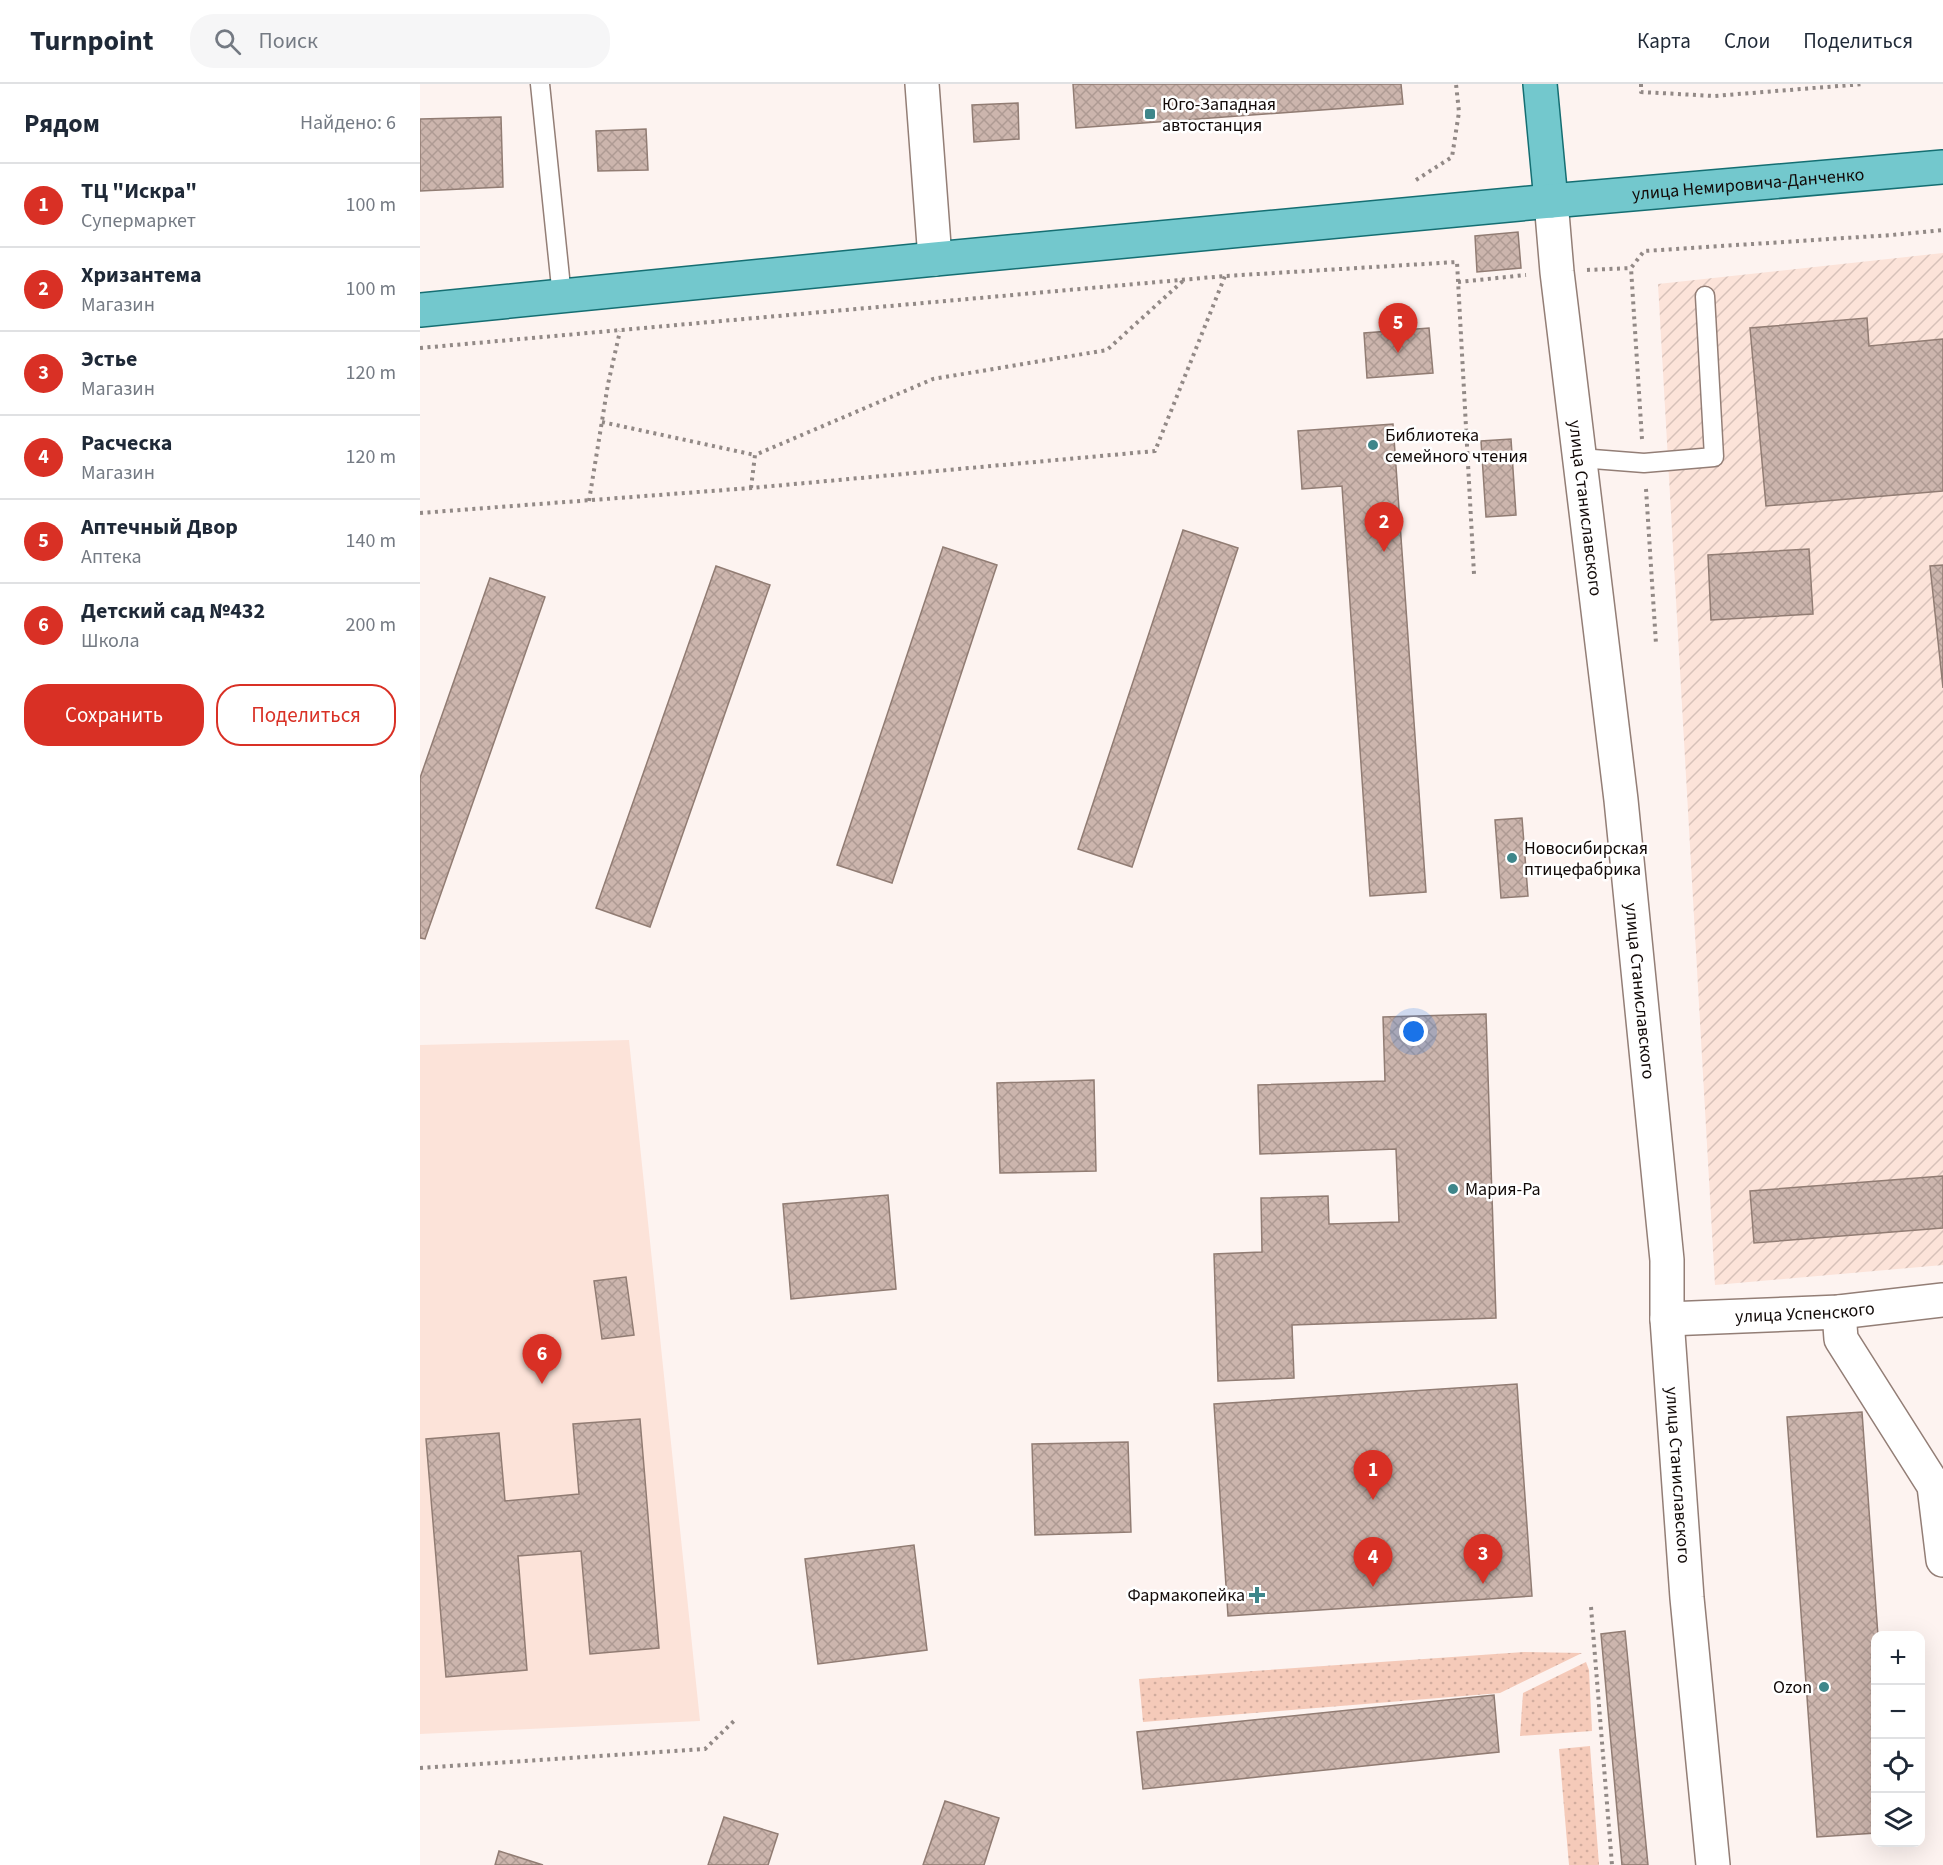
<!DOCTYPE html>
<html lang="ru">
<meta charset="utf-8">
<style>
:root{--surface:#fff;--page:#f6f6f7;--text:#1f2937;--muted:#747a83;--line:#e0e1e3;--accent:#d93025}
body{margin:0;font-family:"Source Sans 3",sans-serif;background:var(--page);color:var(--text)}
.controls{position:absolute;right:18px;bottom:18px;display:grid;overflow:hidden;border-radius:12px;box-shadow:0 6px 24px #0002}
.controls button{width:54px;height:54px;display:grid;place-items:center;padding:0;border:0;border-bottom:2px solid var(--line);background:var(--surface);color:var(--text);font:30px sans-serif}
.you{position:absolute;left:994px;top:948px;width:21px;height:21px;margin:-15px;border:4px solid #fff;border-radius:50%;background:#1a73e8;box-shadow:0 0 0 9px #1a73e833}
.badge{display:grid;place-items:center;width:39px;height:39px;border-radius:50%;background:var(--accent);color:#fff;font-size:20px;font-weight:700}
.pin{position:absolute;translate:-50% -50px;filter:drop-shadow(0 2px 3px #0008)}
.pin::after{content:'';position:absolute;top:32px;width:21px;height:18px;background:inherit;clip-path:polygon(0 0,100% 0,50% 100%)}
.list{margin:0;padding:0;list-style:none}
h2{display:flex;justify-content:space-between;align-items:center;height:78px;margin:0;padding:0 24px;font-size:26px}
h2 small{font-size:20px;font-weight:400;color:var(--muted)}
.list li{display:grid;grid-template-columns:39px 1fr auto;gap:18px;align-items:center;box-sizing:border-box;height:84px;padding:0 24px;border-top:2px solid var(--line)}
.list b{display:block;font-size:22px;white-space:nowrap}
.list p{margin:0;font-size:20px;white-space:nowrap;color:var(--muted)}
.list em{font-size:20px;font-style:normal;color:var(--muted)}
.actions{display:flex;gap:12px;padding:18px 24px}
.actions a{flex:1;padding:14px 0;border:2px solid var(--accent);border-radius:24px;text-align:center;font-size:21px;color:var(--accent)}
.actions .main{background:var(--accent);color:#fff}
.icon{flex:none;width:33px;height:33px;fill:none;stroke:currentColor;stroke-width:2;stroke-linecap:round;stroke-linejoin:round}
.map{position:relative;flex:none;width:1523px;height:1781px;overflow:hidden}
header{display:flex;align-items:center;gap:36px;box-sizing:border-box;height:84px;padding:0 30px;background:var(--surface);border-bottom:2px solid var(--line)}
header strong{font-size:28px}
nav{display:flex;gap:33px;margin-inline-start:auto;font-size:21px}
.search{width:420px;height:54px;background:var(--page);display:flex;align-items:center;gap:15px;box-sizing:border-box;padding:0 21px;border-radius:24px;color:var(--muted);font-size:22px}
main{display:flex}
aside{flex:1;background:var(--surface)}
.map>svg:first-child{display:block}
.built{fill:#fce3d9}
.industrial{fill:url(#industrial-furrows)}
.grass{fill:url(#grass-dots)}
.building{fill:url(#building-cross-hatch);stroke:#917c73;stroke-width:1.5}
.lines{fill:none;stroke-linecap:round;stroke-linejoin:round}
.service-casing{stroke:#937e76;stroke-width:21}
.minor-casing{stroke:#937e76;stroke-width:36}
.tertiary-casing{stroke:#937e76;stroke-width:36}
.primary-casing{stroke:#156e72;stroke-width:36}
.path{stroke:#928986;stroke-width:4;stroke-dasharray:3 4.5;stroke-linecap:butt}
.service{stroke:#fff;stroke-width:18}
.minor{stroke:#fff;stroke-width:33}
.tertiary{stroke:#fff;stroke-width:33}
.primary{stroke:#73c8cd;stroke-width:33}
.poi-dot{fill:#3e868a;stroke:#fff;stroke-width:2}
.labels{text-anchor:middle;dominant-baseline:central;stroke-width:5;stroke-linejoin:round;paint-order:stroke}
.poi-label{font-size:18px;fill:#120a08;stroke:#fff;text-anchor:start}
.street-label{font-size:18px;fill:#120a08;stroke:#fff}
</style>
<header>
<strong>Turnpoint</strong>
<div class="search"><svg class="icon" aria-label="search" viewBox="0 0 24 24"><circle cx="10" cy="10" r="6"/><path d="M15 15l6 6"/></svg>Поиск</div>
<nav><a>Карта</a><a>Слои</a><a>Поделиться</a></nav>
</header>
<main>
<aside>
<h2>Рядом<small>Найдено: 6</small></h2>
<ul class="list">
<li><span class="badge">1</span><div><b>ТЦ &quot;Искра&quot;</b><p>Супермаркет</p></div><em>100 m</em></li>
<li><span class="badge">2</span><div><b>Хризантема</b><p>Магазин</p></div><em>100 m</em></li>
<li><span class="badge">3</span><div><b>Эстье</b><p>Магазин</p></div><em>120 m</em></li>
<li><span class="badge">4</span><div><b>Расческа</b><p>Магазин</p></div><em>120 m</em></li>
<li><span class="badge">5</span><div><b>Аптечный Двор</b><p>Аптека</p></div><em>140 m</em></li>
<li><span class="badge">6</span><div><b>Детский сад №432</b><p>Школа</p></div><em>200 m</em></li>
</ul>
<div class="actions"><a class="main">Сохранить</a><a>Поделиться</a></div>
</aside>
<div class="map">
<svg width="1523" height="1781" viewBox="0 0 1523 1781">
<defs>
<pattern id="industrial-furrows" width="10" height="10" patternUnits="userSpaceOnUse" patternTransform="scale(1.5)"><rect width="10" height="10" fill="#fce3d9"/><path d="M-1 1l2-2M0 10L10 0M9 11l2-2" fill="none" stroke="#d7c1b9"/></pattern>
<pattern id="grass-dots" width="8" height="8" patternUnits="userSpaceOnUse" patternTransform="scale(1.5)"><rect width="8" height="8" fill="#f5cab9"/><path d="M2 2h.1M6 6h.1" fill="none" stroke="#d1ac9e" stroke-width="1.8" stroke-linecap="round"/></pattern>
<pattern id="building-cross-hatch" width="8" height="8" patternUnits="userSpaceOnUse" patternTransform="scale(1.5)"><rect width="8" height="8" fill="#ccb5ad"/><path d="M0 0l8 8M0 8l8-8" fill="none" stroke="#ae9a93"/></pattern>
</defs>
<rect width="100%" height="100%" fill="#fdf3f0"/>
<!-- built -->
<polygon class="built" points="209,956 280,1637 0,1650 0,961"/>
<!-- industrial -->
<polygon class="industrial" points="1523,169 1523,1181 1295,1201 1238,200"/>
<!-- grass -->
<g class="grass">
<polygon points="1104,1568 1162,1569 1080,1609 723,1638 719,1595"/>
<polygon points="1166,1578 1169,1586 1172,1647 1100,1652 1103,1609"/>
<polygon points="1170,1662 1179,1781 1149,1781 1139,1665"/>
</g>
<!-- building -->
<g class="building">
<polygon points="653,0 981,0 983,20 656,44"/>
<polygon points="598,19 599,55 554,58 552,21"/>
<polygon points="81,33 83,103 0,107 0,35"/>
<polygon points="226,45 228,86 178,87 176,47"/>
<polygon points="1098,148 1101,184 1057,188 1055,152"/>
<polygon points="1447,234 1449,262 1523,255 1523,407 1346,422 1330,244"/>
<polygon points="1009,244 1013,289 947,294 944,249"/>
<polygon points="973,340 1006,808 950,812 922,402 882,405 878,347"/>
<polygon points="1091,355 1096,431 1066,433 1061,357"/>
<polygon points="763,446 818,464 712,783 658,765"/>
<polygon points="523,463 577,481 472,799 417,781"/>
<polygon points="1389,465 1393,530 1291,536 1288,471"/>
<polygon points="1523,481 1523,604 1510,482"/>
<polygon points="296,482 350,501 230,843 176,824"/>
<polygon points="70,494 125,513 5,855 0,854 0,694"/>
<polygon points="1102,734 1108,812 1081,814 1075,736"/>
<polygon points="1066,930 1076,1234 872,1241 874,1294 798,1297 794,1170 842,1168 841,1114 908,1112 909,1140 979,1138 976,1065 840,1070 838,1001 965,997 963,933"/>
<polygon points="674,996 676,1087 580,1089 577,999"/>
<polygon points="1523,1092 1523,1144 1334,1159 1330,1107"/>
<polygon points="468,1111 476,1205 371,1215 363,1120"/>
<polygon points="206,1193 214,1251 182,1255 174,1197"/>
<polygon points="1097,1300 1112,1512 808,1532 794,1320"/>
<polygon points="1442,1328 1458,1552 1456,1552 1456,1749 1397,1753 1367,1333"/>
<polygon points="220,1335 239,1564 170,1570 161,1467 98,1472 107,1586 26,1593 6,1355 79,1349 85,1417 159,1410 153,1340"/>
<polygon points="708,1358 711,1448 615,1451 612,1360"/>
<polygon points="494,1461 507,1566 398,1580 385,1475"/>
<polygon points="1205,1547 1228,1781 1202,1781 1181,1550"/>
<polygon points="1074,1611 1079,1668 723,1705 717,1648"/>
<polygon points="525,1717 579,1734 564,1781 503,1781"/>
<polygon points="304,1733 358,1750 348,1781 288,1781"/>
<polygon points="79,1767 123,1781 75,1781"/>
</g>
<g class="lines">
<!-- service casing -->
<g class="service-casing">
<g id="service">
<polyline points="120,0 142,213"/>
<polyline points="1160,374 1224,379 1294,373 1285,212"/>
</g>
</g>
<!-- minor casing -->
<g class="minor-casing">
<g id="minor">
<polyline points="502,0 515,175"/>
<polyline points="1419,1228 1421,1255 1514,1402 1523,1476"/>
<path id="s1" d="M1247,1235l172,-7 104,-12"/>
</g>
</g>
<!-- tertiary casing -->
<g class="tertiary-casing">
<g id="tertiary">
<path id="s2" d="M1131,117l6,71 64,528 46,460v59l20,279 26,267"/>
</g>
</g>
<!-- primary casing -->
<g class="primary-casing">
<g id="primary">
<polyline points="1120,0 1131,117"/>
<path id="s3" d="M0,226l515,-51 616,-58 392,-34"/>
</g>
</g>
<!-- path -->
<g class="path">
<polyline points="1221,0 1221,8 1294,12 1444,0"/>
<polyline points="996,96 1032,73 1039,28 1036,0"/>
<polyline points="1167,186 1211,184"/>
<polyline points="1038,198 1106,191"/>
<polyline points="0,264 805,192 1037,178 1054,490"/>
<polyline points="182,338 335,371"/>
<polyline points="1222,355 1211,184 1224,167 1472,151 1523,146"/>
<polyline points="331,404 335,371 513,295 687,266 765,195"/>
<polyline points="1226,405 1236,560"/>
<polyline points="169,417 188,300 200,247"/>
<polyline points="0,429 331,404 735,367 805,192"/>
<polyline points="1171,1523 1192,1781"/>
<polyline points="0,1684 285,1665 316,1635"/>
</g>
<!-- service -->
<use href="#service" class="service"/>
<!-- minor -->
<use href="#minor" class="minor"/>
<!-- tertiary -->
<use href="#tertiary" class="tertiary"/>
<!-- primary -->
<use href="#primary" class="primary"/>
</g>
<!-- markers -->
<g class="poi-dot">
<rect x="724" y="24" width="12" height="12" rx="3"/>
<circle cx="953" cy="361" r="6"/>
<circle cx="1092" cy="774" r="6"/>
<circle cx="1033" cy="1105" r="6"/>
<path d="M834 1502h6v6h6v6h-6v6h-6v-6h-6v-6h6z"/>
<circle cx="1404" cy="1603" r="6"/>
</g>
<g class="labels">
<!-- poi labels -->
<g class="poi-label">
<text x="742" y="20">Юго-Западная<tspan x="742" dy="21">автостанция</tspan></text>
<text x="965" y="351">Библиотека<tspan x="965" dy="21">семейного чтения</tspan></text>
<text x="1104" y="764">Новосибирская<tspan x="1104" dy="21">птицефабрика</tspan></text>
<text x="1045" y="1105">Мария-Ра</text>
<text x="825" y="1511" text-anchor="end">Фармакопейка</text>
<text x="1392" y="1603" text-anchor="end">Ozon</text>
</g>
<!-- street labels -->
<g class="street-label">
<text stroke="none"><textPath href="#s3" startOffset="1334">улица Немировича-Данченко</textPath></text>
<text stroke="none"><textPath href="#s2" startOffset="309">улица Станиславского</textPath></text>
<text stroke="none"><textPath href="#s2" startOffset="795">улица Станиславского</textPath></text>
<text stroke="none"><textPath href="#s1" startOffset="138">улица Успенского</textPath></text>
<text stroke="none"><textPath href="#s2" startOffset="1281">улица Станиславского</textPath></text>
</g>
</g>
</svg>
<div class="controls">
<button>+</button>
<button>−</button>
<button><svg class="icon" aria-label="locate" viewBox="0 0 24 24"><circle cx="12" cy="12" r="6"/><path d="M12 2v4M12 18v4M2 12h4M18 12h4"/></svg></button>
<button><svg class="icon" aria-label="layers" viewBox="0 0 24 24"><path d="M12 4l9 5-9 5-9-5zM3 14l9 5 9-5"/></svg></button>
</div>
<div class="you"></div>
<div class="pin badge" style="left:953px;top:1416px">1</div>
<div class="pin badge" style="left:964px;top:468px">2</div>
<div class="pin badge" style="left:1063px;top:1500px">3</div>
<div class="pin badge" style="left:953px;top:1503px">4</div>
<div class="pin badge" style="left:978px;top:269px">5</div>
<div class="pin badge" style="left:122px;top:1300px">6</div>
</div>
</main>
